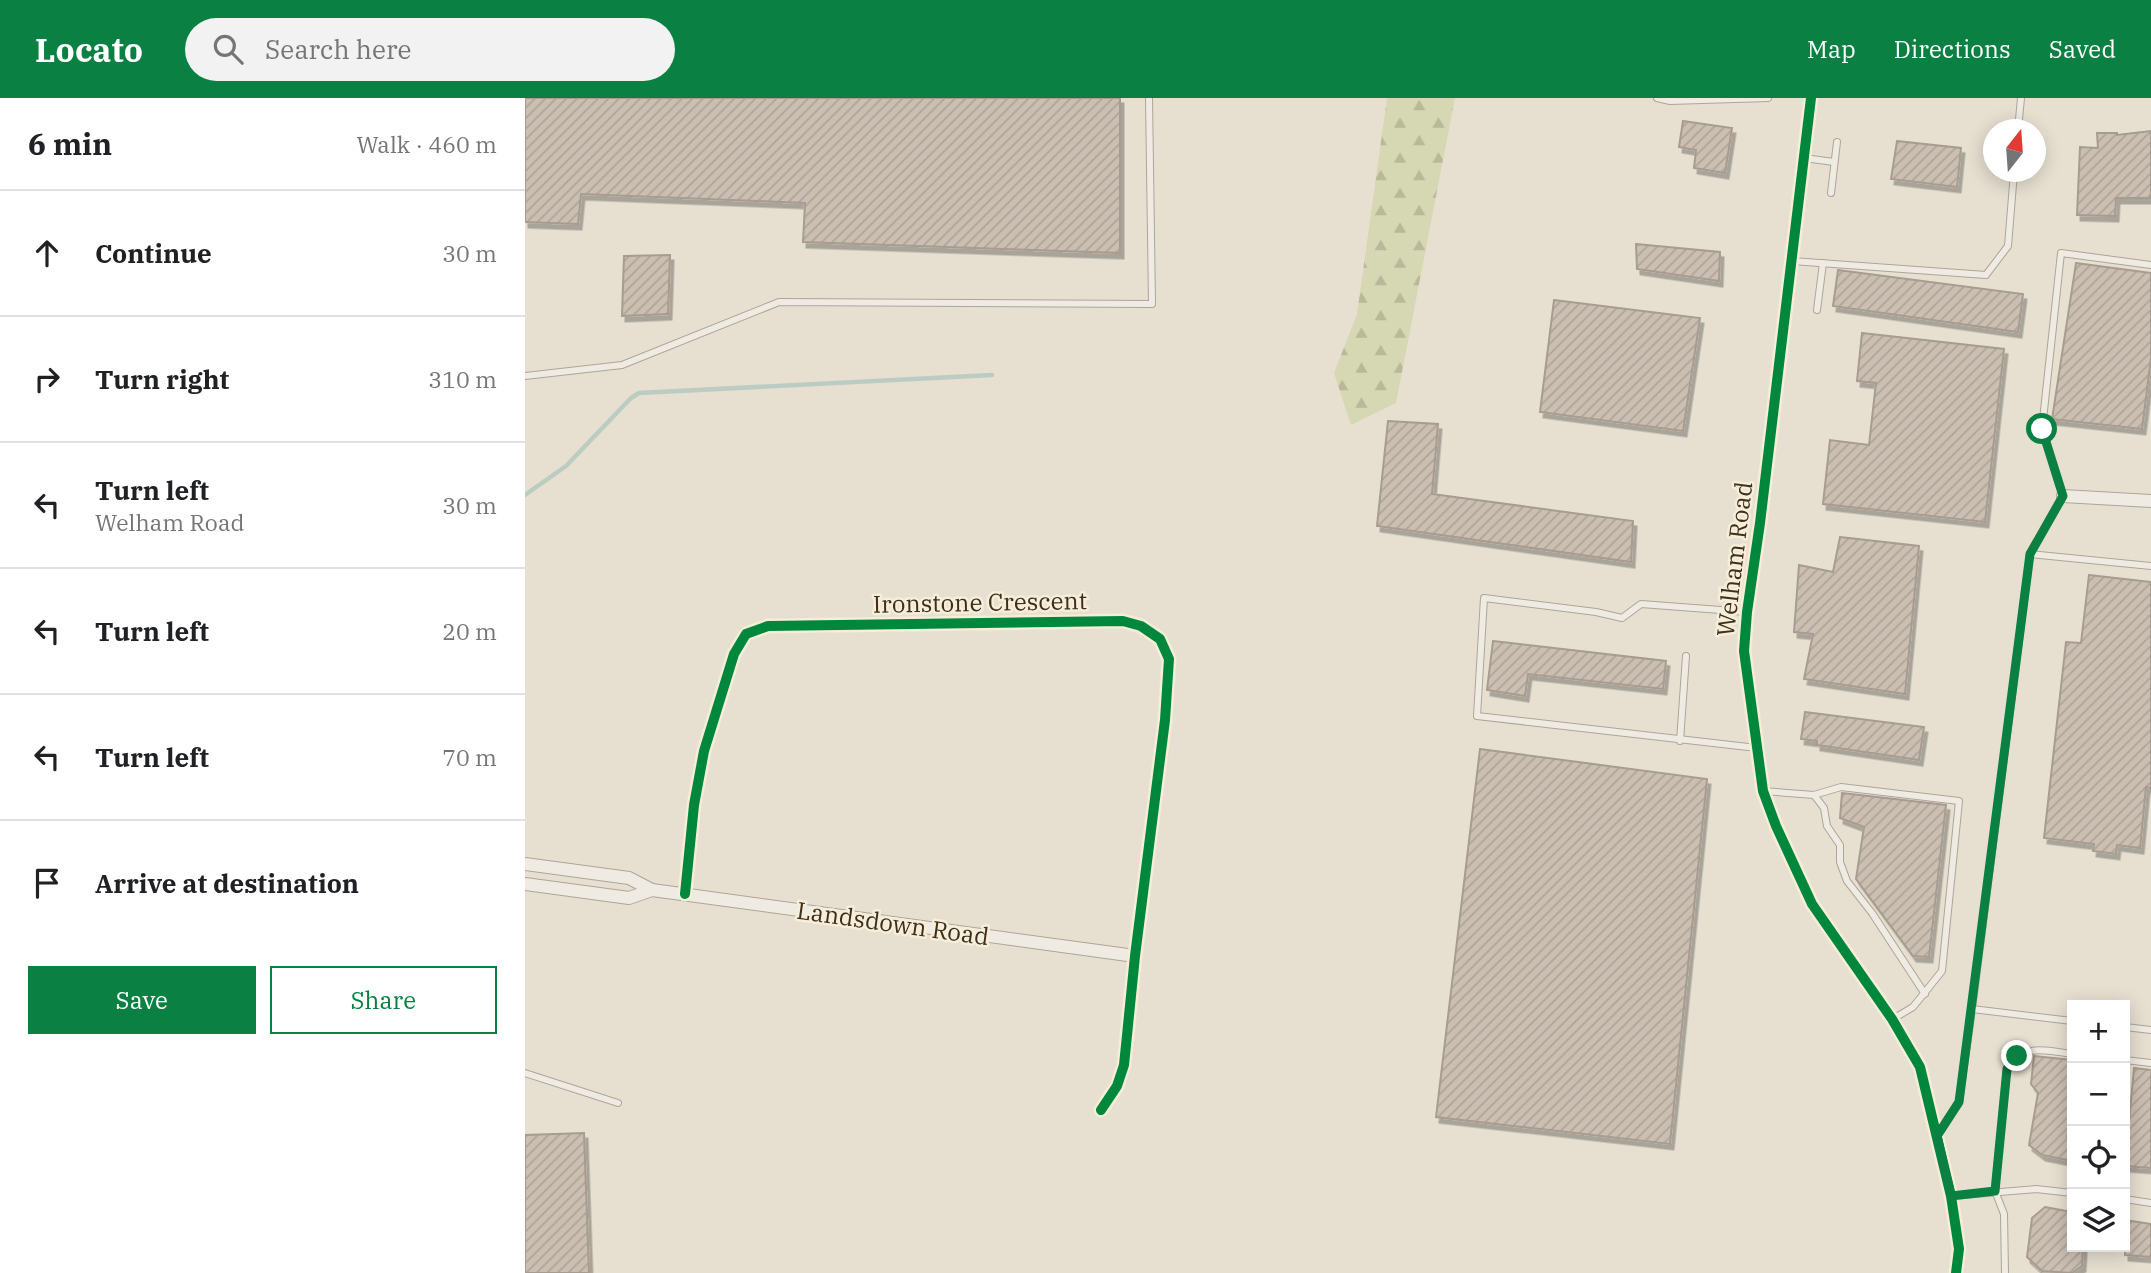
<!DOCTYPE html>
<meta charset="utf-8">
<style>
:root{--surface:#fff;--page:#f2f2f2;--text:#202124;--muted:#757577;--line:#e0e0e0;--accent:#0b8043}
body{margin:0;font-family:"IBM Plex Serif",serif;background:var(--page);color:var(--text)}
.controls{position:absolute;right:21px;bottom:21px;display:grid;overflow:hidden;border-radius:0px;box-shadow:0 4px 18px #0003}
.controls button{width:63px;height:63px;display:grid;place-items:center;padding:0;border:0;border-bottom:2px solid var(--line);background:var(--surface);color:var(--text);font:35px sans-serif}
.compass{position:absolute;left:1458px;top:21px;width:63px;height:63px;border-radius:50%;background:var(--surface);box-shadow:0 4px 18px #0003;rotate:17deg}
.stop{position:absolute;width:21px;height:21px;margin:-16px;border:5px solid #0b8043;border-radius:50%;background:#fff}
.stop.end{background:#0b8043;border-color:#fff;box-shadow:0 2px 7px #0008}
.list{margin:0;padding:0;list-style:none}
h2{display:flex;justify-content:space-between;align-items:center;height:91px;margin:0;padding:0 28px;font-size:30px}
h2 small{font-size:23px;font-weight:400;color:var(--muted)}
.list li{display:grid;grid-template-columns:46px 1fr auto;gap:21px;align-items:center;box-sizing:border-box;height:126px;padding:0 28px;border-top:2px solid var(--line)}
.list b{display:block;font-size:26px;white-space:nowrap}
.list p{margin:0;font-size:23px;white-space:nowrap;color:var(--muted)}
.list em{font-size:23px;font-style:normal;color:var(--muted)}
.actions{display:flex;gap:14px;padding:21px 28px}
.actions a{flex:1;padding:16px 0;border:2px solid var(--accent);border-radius:0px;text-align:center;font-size:24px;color:var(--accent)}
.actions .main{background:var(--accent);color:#fff}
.icon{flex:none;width:38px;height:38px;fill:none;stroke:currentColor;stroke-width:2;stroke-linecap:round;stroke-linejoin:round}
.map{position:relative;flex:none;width:1626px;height:1175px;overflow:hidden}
header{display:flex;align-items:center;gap:42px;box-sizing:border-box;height:98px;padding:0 35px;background:var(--accent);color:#fff}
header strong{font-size:33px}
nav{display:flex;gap:38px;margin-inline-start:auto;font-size:24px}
.search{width:490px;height:63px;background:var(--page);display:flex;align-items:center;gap:18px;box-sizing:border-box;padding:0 24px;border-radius:38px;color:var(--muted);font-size:26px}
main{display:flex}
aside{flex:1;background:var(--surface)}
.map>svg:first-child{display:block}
.forest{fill:url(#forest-firs)}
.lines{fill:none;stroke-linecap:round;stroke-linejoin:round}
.stream{stroke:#bcccc2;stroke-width:4.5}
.building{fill:url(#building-hatch);stroke:#a89c90;stroke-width:2;filter:url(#shadow)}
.service-casing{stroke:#ada599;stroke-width:8}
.minor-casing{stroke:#ada599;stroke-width:14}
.service{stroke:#efebe3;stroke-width:6}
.minor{stroke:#efebe3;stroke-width:12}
.cycleway-casing{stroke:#f7eed8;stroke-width:15}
.cycleway{stroke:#00873e;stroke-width:10}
.route{stroke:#0b8043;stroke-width:9}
.labels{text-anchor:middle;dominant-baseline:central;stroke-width:5;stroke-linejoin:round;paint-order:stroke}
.street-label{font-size:24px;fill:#3d2e20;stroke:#f7eed8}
</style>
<header>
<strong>Locato</strong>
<div class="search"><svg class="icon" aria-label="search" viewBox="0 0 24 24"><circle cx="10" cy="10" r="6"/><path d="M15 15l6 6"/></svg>Search here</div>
<nav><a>Map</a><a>Directions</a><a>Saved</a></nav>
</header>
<main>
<aside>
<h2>6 min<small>Walk · 460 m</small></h2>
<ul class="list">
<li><svg class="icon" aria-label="ahead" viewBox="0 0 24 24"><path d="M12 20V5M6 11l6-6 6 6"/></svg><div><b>Continue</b></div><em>30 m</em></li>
<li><svg class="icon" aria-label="right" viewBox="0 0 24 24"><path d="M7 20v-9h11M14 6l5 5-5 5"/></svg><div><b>Turn right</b></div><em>310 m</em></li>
<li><svg class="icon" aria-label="left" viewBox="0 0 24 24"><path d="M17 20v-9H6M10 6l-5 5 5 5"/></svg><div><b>Turn left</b><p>Welham Road</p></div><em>30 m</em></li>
<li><svg class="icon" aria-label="left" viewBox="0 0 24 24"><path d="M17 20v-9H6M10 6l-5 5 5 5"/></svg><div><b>Turn left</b></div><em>20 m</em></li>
<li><svg class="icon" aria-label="left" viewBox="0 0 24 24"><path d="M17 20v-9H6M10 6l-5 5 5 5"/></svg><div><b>Turn left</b></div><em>70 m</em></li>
<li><svg class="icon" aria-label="arrive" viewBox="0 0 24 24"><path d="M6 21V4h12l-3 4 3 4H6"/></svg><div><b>Arrive at destination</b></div></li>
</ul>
<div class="actions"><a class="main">Save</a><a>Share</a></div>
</aside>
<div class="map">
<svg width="1626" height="1175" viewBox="0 0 1626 1175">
<defs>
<pattern id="forest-firs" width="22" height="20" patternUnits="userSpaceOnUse" patternTransform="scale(1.75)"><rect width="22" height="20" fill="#d6d7b3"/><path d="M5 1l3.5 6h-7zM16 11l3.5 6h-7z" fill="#b9b99a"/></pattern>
<pattern id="building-hatch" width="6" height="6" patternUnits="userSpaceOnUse" patternTransform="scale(1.75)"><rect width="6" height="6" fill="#cbbfb2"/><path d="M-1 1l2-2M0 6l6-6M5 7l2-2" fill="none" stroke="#afa499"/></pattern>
<filter id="shadow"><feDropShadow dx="3.5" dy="5.5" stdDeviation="0" flood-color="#0004"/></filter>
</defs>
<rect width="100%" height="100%" fill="#e7e0d1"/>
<!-- forest -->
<polygon class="forest" points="862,0 930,0 871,305 826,327 809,275 832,216"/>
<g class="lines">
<!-- stream -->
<polyline class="stream" points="0,397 41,368 106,300 114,295 467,277"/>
</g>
<!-- building -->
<g class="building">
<polygon points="0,0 595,0 595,155 278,144 280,105 56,96 53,126 0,124"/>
<polygon points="1158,23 1207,30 1200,75 1169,70 1171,52 1154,49"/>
<polygon points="1626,33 1626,100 1591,100 1590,118 1552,117 1555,49 1573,50 1572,35 1592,35 1592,37"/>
<polygon points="1372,43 1436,50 1432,89 1366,81"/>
<polygon points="1111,146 1195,154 1194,183 1112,171"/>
<polygon points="145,157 143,216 97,218 99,158"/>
<polygon points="1551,165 1626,175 1626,260 1617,331 1527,321"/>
<polygon points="1313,172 1498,196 1493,234 1308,208"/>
<polygon points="1029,202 1175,220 1158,333 1015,314"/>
<polygon points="1337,235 1479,251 1460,424 1298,406 1305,342 1344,347 1351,285 1332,283"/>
<polygon points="863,323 913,326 907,396 1108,423 1106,464 852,428"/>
<polygon points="1315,439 1394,448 1380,596 1279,581 1288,536 1269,534 1274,467 1308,474"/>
<polygon points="1564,477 1626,484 1626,690 1621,689 1615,750 1592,747 1591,756 1568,753 1569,746 1519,740 1541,544 1556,545"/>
<polygon points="968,543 1141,563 1138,591 1003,576 1000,598 962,592"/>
<polygon points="1280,614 1399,629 1394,662 1292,647 1292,643 1276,641"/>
<polygon points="955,651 1182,681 1145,1046 911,1019"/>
<polygon points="1317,695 1421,707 1404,859 1388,858 1331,781 1339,729 1315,720"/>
<polygon points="1509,958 1547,962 1547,1014 1542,1039 1547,1040 1547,1063 1517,1057 1504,1047 1513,995 1506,986"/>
<polygon points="1609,970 1626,972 1626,1070 1600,1068"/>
<polygon points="59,1035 64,1175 0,1175 0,1037"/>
<polygon points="1520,1109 1547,1114 1547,1149 1558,1149 1557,1168 1547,1175 1517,1173 1502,1159 1507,1120"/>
<polygon points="1600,1122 1626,1126 1626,1159 1600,1157"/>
</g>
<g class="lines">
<!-- service casing -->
<g class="service-casing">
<g id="service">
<polyline points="1132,0 1145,3 1243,0"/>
<polyline points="1493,32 1496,0"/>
<polyline points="1279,60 1309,64"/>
<polyline points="1306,95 1312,44"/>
<polyline points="1267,163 1461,177 1483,148 1489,74"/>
<polyline points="1292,212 1298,165"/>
<polyline points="0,278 97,267 254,204 627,206 624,0"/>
<polyline points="1505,456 1626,468"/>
<polyline points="1222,514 1116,506 1097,520 1071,514 959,500 952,618 1232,650"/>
<polyline points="1155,643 1161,558"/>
<polyline points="1238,693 1289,697 1316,689 1434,703 1417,873 1388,909 1368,921"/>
<polyline points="1289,697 1299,710 1302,728 1315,747 1315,764 1322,783 1347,815 1400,896"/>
<polyline points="1447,911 1505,456 1538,398 1517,331 1536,155 1626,167"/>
<polyline points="1600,929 1626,932"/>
<polyline points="1600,962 1626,965"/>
<polyline points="0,975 93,1005"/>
<polyline points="1413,1036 1434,1004 1447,911 1547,923"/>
<polyline points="1426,1098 1511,1091 1547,1095"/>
<polyline points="1600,1101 1626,1105"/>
<path d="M1480,1175l-1,-59 -9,-23 12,-122c20,-26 36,-19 65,-15"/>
</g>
</g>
<!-- minor casing -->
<g class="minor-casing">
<g id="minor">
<polyline points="1286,0 1235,425 1222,514 1219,553 1238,693 1251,728 1287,806 1367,921 1395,969 1426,1098 1434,1151 1431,1175"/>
<polyline points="1538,398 1626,403"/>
<polyline points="0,766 104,780 127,792 104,800 0,786"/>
<polyline points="127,792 610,858"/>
<polyline points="160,796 169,707 179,653 209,556 221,536 243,528 598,523 616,528 635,541 644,561 640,622 610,858 599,967 592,988 576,1012"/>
</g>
</g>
<!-- service -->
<use href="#service" class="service"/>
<!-- minor -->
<use href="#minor" class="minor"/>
<!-- cycleway casing -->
<g class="cycleway-casing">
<g id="cycleway">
<polyline points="1286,0 1235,425 1222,514 1219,553 1238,693 1251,728 1287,806 1367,921 1395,969 1426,1098 1434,1151 1431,1175"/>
<polyline points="160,796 169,707 179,653 209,556 221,536 243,528 598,523 616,528 635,541 644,561 640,622 610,858 599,967 592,988 576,1012"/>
</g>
</g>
<!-- cycleway -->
<use href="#cycleway" class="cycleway"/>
</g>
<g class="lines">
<!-- route -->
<polyline class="route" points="1492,958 1482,971 1470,1093 1426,1098 1412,1038 1434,1004 1505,456 1538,398 1517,331"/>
</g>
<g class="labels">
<!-- street labels -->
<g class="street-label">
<text transform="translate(1209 461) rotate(-83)">Welham Road</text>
<text transform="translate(455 504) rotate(-1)">Ironstone Crescent</text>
<text transform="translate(368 825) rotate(8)">Landsdown Road</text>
</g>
</g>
</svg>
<div class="controls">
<button>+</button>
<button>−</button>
<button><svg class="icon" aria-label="locate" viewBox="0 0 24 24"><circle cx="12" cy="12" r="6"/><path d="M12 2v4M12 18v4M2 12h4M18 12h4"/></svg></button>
<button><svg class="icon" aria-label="layers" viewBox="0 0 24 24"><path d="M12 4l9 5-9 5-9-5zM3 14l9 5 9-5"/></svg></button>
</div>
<svg class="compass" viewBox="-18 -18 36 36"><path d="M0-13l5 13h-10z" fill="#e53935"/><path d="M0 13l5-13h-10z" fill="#757577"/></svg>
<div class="stop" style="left:1517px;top:331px"></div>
<div class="stop end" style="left:1492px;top:958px"></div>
</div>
</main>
